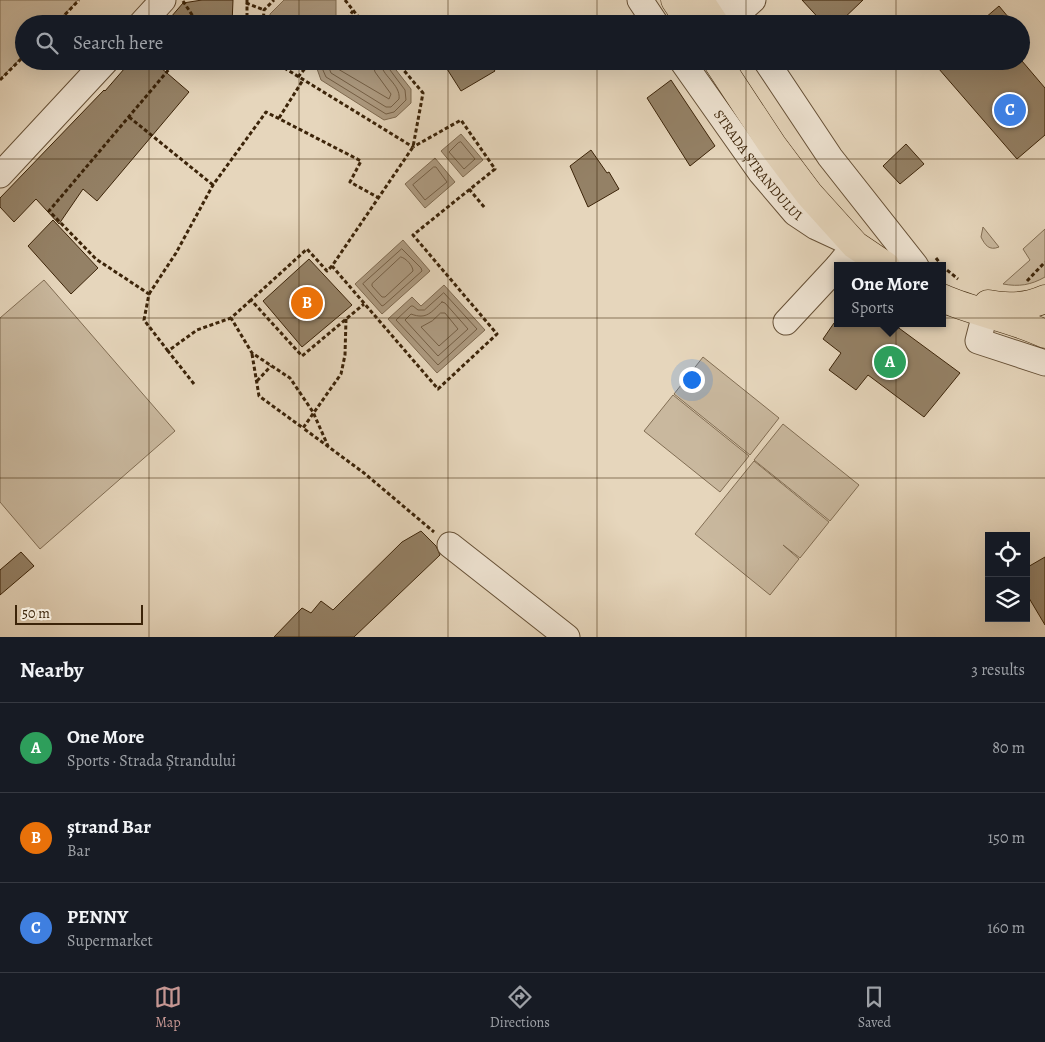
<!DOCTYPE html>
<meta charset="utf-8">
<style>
:root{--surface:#171b24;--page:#242831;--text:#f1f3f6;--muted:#9ea1a6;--line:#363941;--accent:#c59692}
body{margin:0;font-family:Alegreya,serif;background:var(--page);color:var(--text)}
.controls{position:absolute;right:15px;bottom:15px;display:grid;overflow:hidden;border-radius:0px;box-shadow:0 5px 20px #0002}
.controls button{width:45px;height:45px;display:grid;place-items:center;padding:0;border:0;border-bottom:1px solid var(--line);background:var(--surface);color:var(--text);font:25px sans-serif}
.scale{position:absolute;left:15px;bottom:12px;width:128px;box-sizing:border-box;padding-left:5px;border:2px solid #3c2409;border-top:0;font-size:14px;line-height:18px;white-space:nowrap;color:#3c2409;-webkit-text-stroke:4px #efe4d3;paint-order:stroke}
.you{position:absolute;left:691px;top:379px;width:18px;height:18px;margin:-12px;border:4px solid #fff;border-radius:50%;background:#1a73e8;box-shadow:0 0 0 8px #1a73e833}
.badge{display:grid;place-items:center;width:32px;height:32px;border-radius:50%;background:var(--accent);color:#fff;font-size:16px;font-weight:700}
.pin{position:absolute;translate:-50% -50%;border:2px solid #fff;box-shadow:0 1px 5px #0006}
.popup{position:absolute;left:834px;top:262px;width:112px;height:65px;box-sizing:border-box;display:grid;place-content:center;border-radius:0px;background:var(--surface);filter:drop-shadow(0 1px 4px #0005);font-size:16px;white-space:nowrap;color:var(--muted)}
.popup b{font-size:19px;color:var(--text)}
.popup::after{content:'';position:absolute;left:50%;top:100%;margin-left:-10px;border:10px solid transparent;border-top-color:var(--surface)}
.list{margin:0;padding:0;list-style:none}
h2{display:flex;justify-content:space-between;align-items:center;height:65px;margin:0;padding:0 20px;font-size:21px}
h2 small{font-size:16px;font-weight:400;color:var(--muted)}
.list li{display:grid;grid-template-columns:32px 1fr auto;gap:15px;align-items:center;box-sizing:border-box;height:90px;padding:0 20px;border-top:1px solid var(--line)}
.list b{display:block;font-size:19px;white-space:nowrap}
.list p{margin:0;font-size:16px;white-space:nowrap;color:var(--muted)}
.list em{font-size:16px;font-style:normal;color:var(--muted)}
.icon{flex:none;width:28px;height:28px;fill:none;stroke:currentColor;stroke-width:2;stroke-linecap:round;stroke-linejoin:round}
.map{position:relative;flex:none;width:1045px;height:637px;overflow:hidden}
.search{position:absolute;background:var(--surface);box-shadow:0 5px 20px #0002;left:15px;right:15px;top:15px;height:55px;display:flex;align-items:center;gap:12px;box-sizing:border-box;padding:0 18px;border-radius:28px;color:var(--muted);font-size:19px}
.sheet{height:335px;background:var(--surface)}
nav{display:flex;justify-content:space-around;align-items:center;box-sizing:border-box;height:70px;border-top:1px solid var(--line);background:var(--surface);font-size:14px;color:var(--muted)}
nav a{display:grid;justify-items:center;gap:2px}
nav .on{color:var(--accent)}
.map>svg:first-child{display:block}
.green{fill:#c9b89e;stroke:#826e54}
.water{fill:#ac997f;stroke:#7f6a50}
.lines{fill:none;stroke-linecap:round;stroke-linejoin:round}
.shore{stroke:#745e44;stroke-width:1}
.building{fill:#948166;stroke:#3c2409}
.minor-casing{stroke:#665036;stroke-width:27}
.major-casing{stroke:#3c2409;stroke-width:29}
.path{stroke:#3c2409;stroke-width:3;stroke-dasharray:4 2.5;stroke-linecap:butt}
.minor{stroke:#efe4d3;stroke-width:25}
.major{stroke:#e6d6bc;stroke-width:28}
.grid{fill:none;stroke:#3c2409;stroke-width:1;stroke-opacity:0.55}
.labels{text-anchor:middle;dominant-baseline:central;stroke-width:5;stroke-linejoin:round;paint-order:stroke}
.street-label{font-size:14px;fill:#3c2409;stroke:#efe4d3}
</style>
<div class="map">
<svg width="1045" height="637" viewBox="0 0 1045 637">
<rect width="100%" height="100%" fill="#e6d6bc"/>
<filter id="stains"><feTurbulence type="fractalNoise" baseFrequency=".004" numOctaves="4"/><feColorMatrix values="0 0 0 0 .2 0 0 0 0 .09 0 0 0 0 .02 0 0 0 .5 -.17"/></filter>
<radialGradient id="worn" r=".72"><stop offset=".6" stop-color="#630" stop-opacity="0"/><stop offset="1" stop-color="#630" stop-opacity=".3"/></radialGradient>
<!-- green -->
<g class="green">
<polygon points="0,0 78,0 55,24 24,24 24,55 0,79"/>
<path d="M983,227l16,20c-10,4 -14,-2 -18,-10z"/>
<path d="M1045,229v48c-14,8 -26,10 -42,7l27,-24 -7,-11z"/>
<polygon points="44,280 175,431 40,549 0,502 0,318"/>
<polygon points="703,357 779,418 750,455 674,394"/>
<polygon points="673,395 749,456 720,492 644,431"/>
<polygon points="783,424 859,485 830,521 754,460"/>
<polygon points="754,461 829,522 800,558 783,545 799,559 770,595 695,534"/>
</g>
<!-- water -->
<g class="water">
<polygon points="284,0 336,0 336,19 331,24 270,24 270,14"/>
<polygon points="320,61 389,61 411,89 411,103 396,117 384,120 321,80 316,66"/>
<polygon points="461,134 483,160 463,177 441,151"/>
<polygon points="435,158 455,182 425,208 405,184"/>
<polygon points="403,240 430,271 382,314 355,284"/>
<polygon points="444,285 485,330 437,373 388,319 412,297 421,306"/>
</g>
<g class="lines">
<!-- shore -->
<g class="shore">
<polyline points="324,61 322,68 326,77 386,114 394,112 406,100 405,90 387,66 386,61"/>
<path d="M330,61l-1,7 2,5 55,34h5l8,-8c2,-15 -18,-23 -19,-38"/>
<polyline points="337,61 338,69 389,99 391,94 375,72 372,61"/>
<polygon points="461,142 475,159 464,169 449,152 458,143"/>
<polygon points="434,167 436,167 447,182 425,200 413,185"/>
<polygon points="402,249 421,268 422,271 384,305 382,306 363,284"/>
<path d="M401,257c5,1 12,9 12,14l-28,26h-3l-10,-11v-2z"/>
<polygon points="444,293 477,329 438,365 396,320 411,306 413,306 418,310 424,310"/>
<path d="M442,302l3,1 23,26 -30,27 -33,-36 6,-6c16,6 20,-2 31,-12z"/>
<polygon points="441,313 445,313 458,329 439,346 421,327 432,321"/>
</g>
</g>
<!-- building -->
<g class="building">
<polygon points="202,0 233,0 232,24 165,24 183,3"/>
<polygon points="802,0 863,0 838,24 824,24"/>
<polygon points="999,6 1014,24 978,24"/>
<polygon points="131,61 153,61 189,92 97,201 83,189 59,224 36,199 14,222 0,207 0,198 104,90 105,91"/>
<polygon points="442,61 488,61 495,71 461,91"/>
<polygon points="932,61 1022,61 1045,88 1045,135 1017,159"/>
<polygon points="671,80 715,146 690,166 647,98"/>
<polygon points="906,144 924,164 900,184 883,166"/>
<polygon points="591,150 607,173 609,172 619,189 588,207 570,166"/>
<polygon points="53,220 98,268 71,294 28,246"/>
<polygon points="309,259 352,305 302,347 263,301"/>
<polygon points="834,323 892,323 960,373 924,417 868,375 856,390 829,370 841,353 823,339"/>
<polygon points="421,531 436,546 440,555 354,637 274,637 302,608 311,613 321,601 333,610 402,542"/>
<polygon points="21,552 34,566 0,595 0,570"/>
<polygon points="1045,557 1045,625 1026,593 1026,568"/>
</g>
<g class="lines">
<!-- minor casing -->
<g class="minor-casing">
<g id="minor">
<polyline points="640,0 656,24"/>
<polyline points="725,0 740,24"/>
<polyline points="735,16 753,0"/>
<polyline points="141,24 163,0"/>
<path id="s1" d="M682,61l79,112 34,40 21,14 39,18 -17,21"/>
<polyline points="766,61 830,157 916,266"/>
<polyline points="0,175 106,61"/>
<polyline points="985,314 978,341 1045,363"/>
<polyline points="786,322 838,266"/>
<polyline points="450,545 567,637"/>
</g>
</g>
<!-- major casing -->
<g class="major-casing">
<g id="major">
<polyline points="675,0 691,24"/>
<polyline points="699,0 715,24"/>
<polyline points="717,61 773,146 809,194 855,245 886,266"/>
<path d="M942,298c34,15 70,20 103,36"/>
<path d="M988,304c19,4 39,3 57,-5"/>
</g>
</g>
<!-- path -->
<g class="path">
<polyline points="247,0 247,24"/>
<polyline points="345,0 364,24"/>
<polyline points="183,1 198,24"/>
<polyline points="246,3 264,10"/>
<polyline points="56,24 79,0"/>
<polyline points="263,24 264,10 274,0"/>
<polyline points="343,24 353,11"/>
<polyline points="273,61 413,147"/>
<polyline points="396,61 423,93 413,147 332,266 438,389 497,334 413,235 495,169 461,120 413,147"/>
<polyline points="298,77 311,61"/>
<polyline points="0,80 24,56"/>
<polyline points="129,117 213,185"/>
<polyline points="279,118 303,80"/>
<polyline points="469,189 485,208"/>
<polyline points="936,258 942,266"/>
<polyline points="332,266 327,271 307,249 251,300 302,356 364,304"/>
<polyline points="942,266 958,279"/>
<polyline points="1027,281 1045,262"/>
<polyline points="149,294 176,253 213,185 266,112 361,161 350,182 379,198"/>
<polyline points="251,300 231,318 252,353 290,378 313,412 328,446"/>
<polyline points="346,319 345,355 341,374 303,428 364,473 434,532"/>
<polyline points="168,351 144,320 149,294 96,259 49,211 176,61"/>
<polyline points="252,354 259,396 303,428"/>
<polyline points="257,381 271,366"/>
<polyline points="194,384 168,351 197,330 231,318"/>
</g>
<!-- minor -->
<use href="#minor" class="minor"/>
<!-- major -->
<use href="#major" class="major"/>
</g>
<!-- grid -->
<path class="grid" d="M149,0v24M299,0v24M448,0v24M597,0v24M746,0v24M896,0v24M149,61v576M299,61v576M448,61v576M597,61v576M746,61v576M896,61v576M0,159h1045M0,318h1045M0,478h1045"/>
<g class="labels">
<!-- street labels -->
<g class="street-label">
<text stroke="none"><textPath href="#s1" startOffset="129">STRADA ȘTRANDULUI</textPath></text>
</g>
</g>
<rect width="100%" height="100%" filter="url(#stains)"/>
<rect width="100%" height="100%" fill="url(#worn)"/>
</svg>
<div class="controls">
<button><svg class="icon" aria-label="locate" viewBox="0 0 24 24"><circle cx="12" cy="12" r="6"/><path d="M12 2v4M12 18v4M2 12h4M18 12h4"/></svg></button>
<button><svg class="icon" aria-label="layers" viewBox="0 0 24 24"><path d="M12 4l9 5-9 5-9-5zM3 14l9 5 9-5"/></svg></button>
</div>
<div class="scale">50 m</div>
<div class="you"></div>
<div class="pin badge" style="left:890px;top:362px;background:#2e9e5b">A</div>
<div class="popup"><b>One More</b>Sports</div>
<div class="pin badge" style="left:307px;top:303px;background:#e8710a">B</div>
<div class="pin badge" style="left:1010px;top:110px;background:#3f7fe0">C</div>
<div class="search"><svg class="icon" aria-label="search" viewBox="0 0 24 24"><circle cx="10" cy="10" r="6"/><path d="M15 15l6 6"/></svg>Search here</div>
</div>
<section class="sheet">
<h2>Nearby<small>3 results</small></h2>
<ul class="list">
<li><span class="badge" style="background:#2e9e5b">A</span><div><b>One More</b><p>Sports · Strada Ștrandului</p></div><em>80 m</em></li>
<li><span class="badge" style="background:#e8710a">B</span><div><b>ștrand Bar</b><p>Bar</p></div><em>150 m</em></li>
<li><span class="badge" style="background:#3f7fe0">C</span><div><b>PENNY</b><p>Supermarket</p></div><em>160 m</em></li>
</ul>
</section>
<nav>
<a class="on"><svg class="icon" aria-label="map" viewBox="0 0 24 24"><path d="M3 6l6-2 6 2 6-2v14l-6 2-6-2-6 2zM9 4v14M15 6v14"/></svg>Map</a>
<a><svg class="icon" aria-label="directions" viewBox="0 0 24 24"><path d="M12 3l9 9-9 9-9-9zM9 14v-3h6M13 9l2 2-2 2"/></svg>Directions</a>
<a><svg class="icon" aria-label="saved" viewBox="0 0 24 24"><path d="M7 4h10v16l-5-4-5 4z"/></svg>Saved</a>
</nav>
